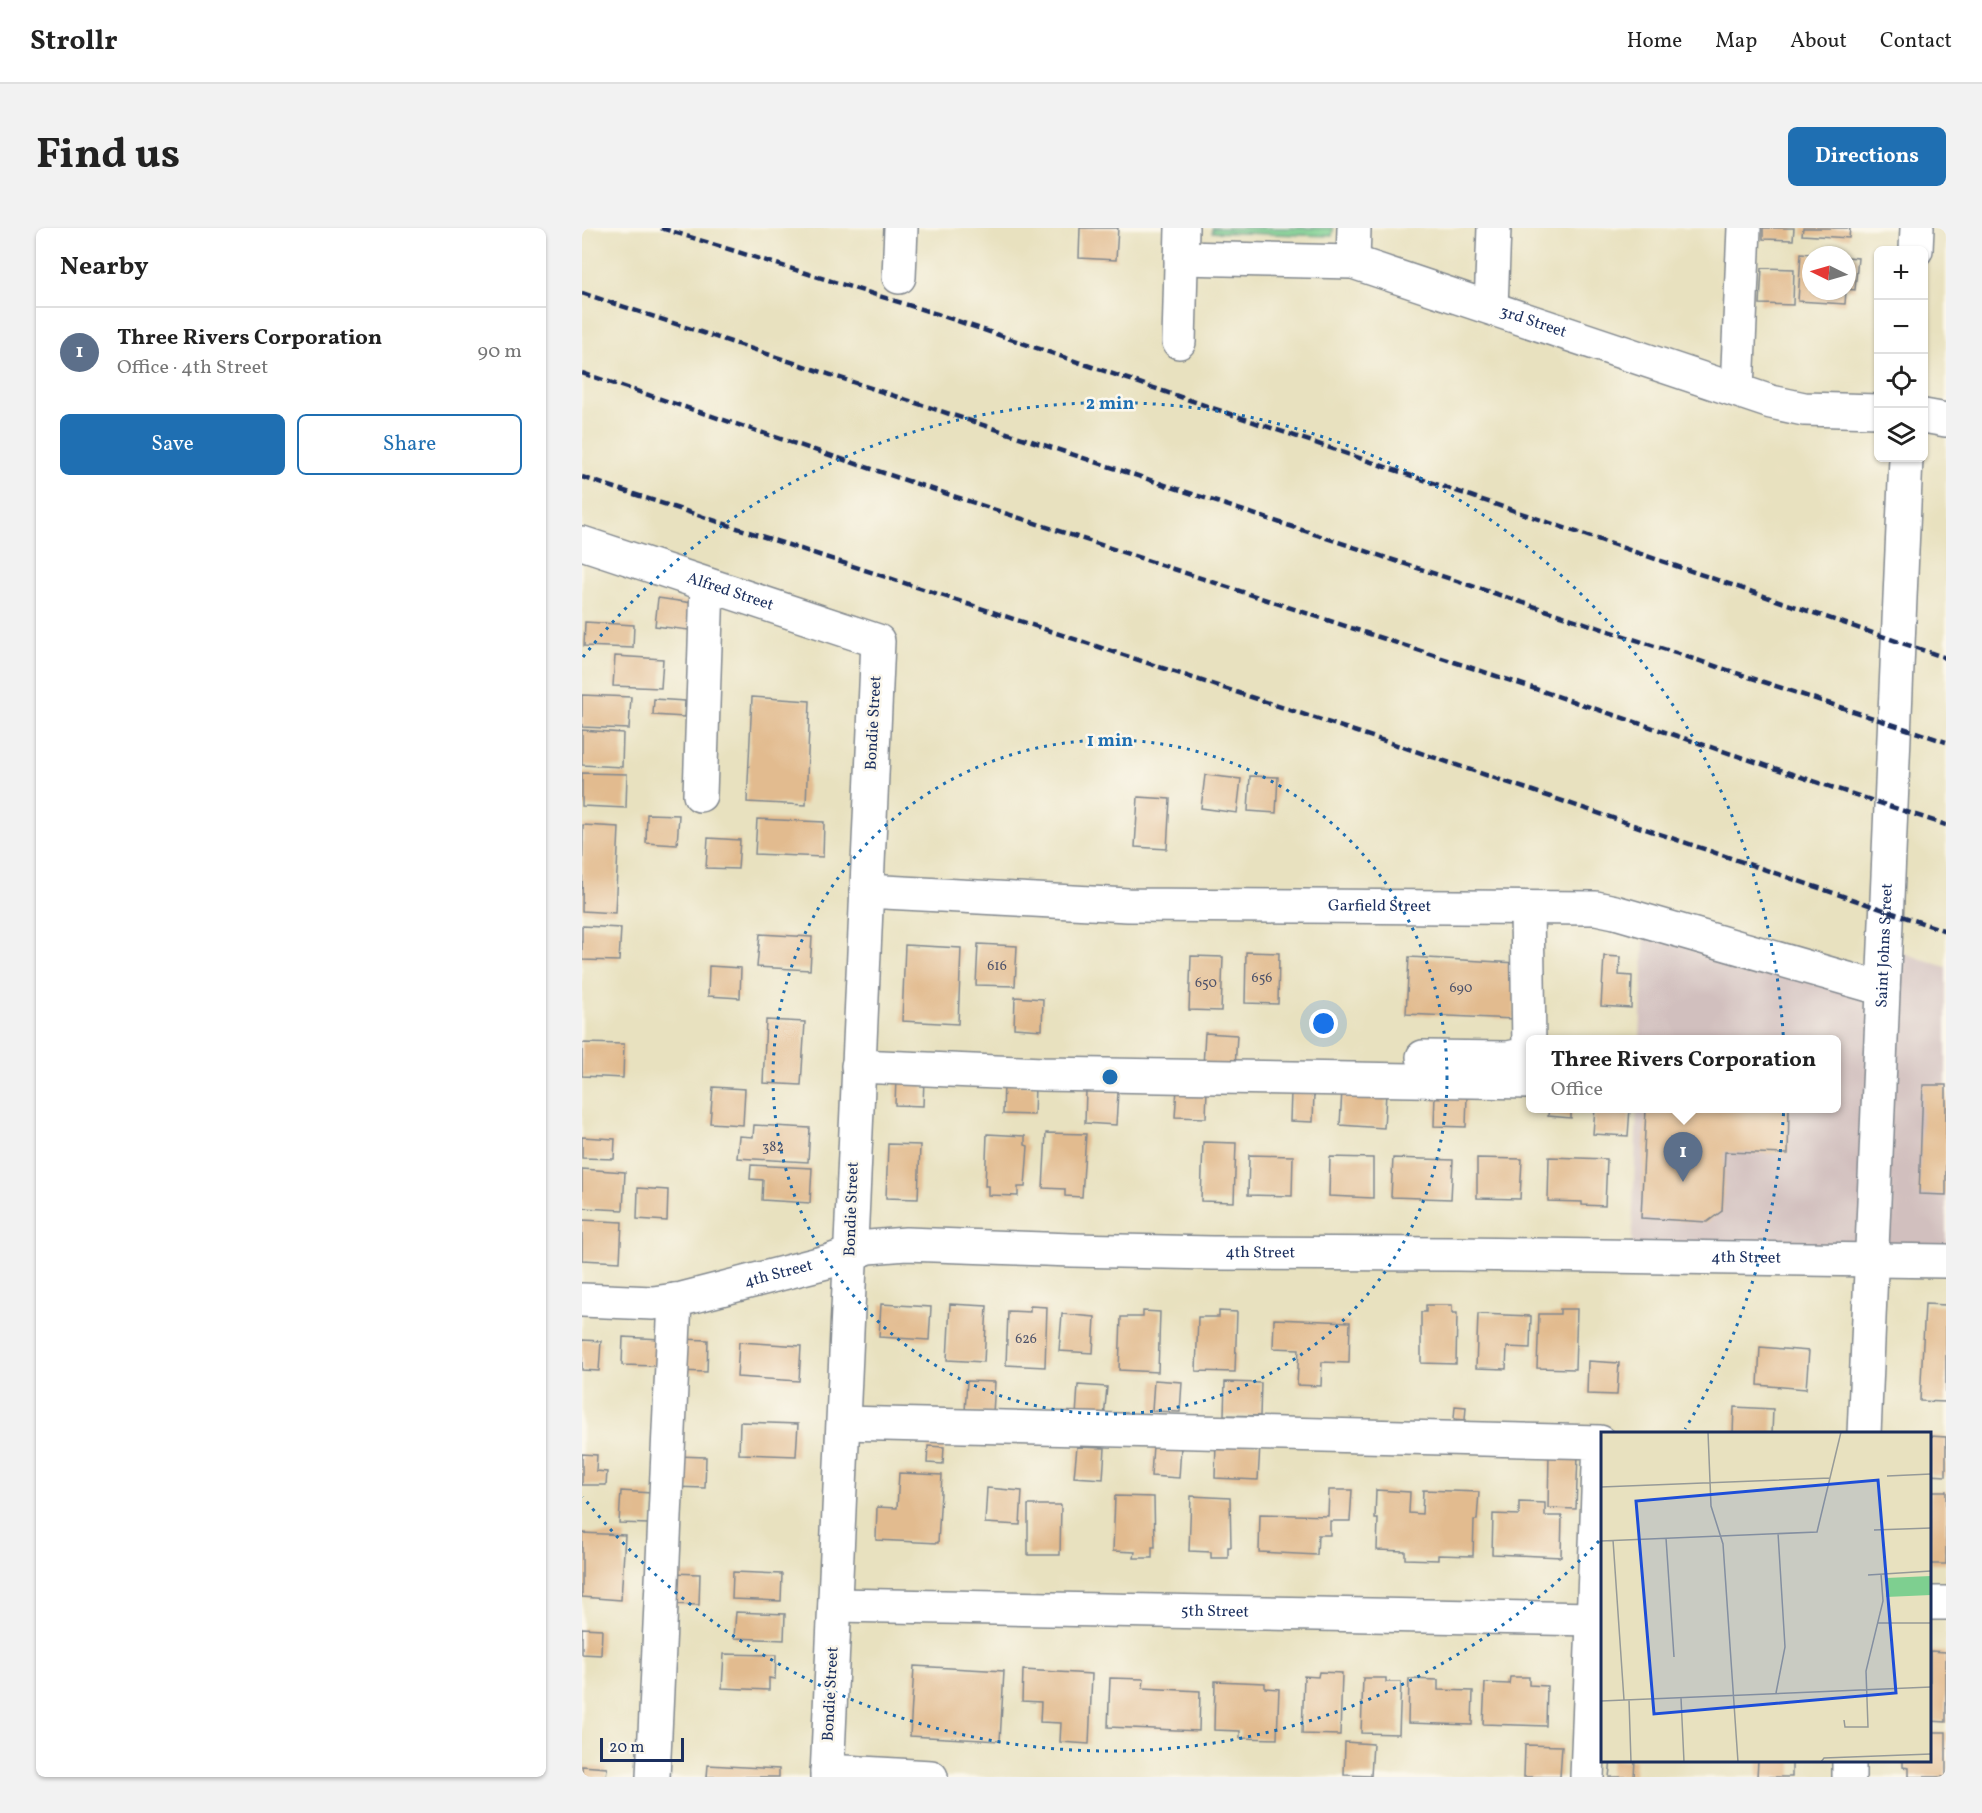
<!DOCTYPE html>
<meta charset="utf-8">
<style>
:root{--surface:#fff;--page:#f2f2f2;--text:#222;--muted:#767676;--line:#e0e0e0;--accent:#1f6fb2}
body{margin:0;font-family:Vollkorn,serif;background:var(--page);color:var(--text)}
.controls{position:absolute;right:18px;top:18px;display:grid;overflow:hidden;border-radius:9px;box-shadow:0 2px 4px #0004}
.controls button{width:54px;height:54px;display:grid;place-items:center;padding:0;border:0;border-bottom:2px solid var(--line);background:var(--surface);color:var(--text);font:30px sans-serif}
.compass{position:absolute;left:1220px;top:18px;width:54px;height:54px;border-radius:50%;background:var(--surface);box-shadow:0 2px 4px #0004;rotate:275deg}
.scale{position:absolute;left:18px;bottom:15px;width:84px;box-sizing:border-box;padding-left:6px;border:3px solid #1b2f5e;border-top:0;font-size:16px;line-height:21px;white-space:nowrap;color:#1b2f5e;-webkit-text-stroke:4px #fbf7ec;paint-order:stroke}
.you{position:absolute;left:742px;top:796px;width:21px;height:21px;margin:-15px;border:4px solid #fff;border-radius:50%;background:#1a73e8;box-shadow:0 0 0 9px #1a73e833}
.badge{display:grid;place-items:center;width:39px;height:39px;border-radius:50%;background:var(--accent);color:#fff;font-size:20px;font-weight:700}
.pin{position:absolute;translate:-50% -50px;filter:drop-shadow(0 2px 3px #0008)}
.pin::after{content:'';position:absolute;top:32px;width:21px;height:18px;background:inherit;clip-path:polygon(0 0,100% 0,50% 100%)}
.popup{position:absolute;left:944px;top:807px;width:315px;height:78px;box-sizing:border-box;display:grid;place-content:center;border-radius:9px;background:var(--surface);filter:drop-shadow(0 2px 4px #0005);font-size:20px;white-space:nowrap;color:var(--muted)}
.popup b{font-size:22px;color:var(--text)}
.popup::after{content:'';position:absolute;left:50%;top:100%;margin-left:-12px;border:12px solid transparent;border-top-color:var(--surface)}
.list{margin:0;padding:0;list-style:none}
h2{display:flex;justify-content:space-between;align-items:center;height:78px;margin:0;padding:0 24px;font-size:26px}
h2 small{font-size:20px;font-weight:400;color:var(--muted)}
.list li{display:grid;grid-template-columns:39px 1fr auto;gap:18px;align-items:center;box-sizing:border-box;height:90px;padding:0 24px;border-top:2px solid var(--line)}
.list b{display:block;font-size:22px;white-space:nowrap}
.list p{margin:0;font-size:20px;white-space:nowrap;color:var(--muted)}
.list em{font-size:20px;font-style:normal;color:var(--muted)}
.actions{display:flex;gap:12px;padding:18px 24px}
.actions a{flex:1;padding:14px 0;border:2px solid var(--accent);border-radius:9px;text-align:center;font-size:21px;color:var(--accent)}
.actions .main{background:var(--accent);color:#fff}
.icon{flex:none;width:33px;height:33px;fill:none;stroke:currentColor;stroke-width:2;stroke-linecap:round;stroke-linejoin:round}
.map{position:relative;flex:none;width:1364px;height:1549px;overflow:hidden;border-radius:9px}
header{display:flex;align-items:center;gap:36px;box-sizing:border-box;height:84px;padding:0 30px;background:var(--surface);border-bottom:2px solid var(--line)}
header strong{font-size:28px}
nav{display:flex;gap:33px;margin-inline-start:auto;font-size:21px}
.intro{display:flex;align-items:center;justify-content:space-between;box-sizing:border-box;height:144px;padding:0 36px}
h1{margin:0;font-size:42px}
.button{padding:15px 27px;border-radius:9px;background:var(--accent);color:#fff;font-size:21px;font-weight:700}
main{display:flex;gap:36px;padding:0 36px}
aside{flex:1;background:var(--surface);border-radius:9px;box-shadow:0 2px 4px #0004}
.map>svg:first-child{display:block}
.industrial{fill:#d1bfbe}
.green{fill:#7ecf90;stroke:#4c7f77;stroke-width:1.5}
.building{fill:#e2bb8f}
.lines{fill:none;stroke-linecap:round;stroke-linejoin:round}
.minor-casing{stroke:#82888e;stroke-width:36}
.minor{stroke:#fff;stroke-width:33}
.rail{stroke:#1b2f5e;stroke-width:4.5;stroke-dasharray:9 4.5;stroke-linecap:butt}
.ring{fill:none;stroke:#1f6fb2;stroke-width:3;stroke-dasharray:3 6}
.labels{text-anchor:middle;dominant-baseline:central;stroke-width:5;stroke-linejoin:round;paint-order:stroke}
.number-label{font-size:14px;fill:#4d526a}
.street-label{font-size:16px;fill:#1b2f5e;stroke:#fbf7ec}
.inset-road{fill:none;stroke:#969a98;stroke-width:1.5}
.view{fill:#1d4ed8;fill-opacity:0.15;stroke:#1d4ed8;stroke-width:3}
.inset-edge{fill:none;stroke:#1b2f5e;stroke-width:3}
.centre{fill:#1f6fb2;stroke:#fbf7ec;stroke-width:3}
.ring-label{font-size:18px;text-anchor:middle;font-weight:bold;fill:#1f6fb2;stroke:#fbf7ec;stroke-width:5;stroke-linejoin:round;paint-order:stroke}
</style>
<header>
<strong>Strollr</strong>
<nav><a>Home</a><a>Map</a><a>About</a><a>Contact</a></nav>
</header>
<div class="intro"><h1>Find us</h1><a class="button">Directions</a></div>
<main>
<aside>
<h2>Nearby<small></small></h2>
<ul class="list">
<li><span class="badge" style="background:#5c6f8a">1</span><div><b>Three Rivers Corporation</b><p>Office · 4th Street</p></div><em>90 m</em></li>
</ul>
<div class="actions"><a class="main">Save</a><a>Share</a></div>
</aside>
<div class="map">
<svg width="1364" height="1549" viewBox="0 0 1364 1549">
<rect width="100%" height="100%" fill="#fbf7ec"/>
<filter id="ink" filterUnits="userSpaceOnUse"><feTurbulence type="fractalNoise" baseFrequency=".0167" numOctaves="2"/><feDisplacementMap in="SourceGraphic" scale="12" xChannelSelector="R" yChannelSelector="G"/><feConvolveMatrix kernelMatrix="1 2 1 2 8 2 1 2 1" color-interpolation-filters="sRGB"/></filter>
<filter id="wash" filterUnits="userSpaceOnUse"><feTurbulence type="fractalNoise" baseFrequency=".008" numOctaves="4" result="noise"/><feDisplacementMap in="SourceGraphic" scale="24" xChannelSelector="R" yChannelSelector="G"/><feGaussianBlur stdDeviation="1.35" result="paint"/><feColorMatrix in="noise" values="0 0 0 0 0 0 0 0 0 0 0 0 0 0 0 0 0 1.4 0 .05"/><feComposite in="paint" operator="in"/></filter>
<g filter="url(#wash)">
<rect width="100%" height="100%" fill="#e8e1bf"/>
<!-- industrial -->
<polygon class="industrial" points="1063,692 1301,761 1303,719 1364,739 1364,1033 1049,1030 1055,881 1254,880 1254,812 1058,811"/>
<!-- green -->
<polygon class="green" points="630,0 751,0 750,8 630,4"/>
<g id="blocks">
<!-- building -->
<g class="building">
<polygon points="498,0 536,0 534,32 497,30"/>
<polygon points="1181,0 1212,0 1211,12 1181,11"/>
<polygon points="1221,0 1268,0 1267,10 1220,7"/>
<polygon points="1219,25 1229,26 1229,63 1264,63 1263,76 1216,73"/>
<polygon points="1265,29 1276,30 1273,62 1265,61"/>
<polygon points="1180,40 1212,41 1211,77 1178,76"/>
<polygon points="76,370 110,375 107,402 73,398"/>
<polygon points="3,394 52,397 51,420 2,418"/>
<polygon points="33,428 81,431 79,460 31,458"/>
<polygon points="0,467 49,469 47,501 0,499"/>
<polygon points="170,469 228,473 224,577 165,574"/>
<polygon points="72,471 103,473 102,489 71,487"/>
<polygon points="0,502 41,505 40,539 0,537"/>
<polygon points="0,545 45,546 44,580 0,578"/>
<polygon points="623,547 659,551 655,585 619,580"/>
<polygon points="668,548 696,549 694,585 666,583"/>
<polygon points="556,569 588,571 585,621 553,619"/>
<polygon points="65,586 97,587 95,617 64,615"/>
<polygon points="175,591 242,594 241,629 173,626"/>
<polygon points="1,597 37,599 33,685 0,683"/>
<polygon points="126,610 158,612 156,641 124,640"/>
<polygon points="0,698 39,700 37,733 0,732"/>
<polygon points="178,706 230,709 228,742 175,739"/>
<polygon points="396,716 435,718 433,758 394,757"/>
<polygon points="323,717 379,720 376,796 320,793"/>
<polygon points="664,724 697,725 696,776 663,775"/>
<polygon points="609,728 641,729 639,783 607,782"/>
<polygon points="1022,728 1038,729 1037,747 1050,748 1049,780 1019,778"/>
<polygon points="827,729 935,735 932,791 824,786"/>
<polygon points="127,738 159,740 158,770 126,768"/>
<polygon points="433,769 461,771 460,802 432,800"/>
<polygon points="184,792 223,794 219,857 181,855"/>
<polygon points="623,805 655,807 653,840 621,838"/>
<polygon points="0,815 42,816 41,850 0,848"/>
<polygon points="314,850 342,851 341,878 313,877"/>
<polygon points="422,856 453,858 452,887 421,886"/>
<polygon points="1341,857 1364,857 1364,967 1337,966"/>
<polygon points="131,859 163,861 161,897 128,895"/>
<polygon points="595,860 625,861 624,890 593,889"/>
<polygon points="504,862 536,864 534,897 503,895"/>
<polygon points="760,862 804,865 802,900 758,897"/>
<polygon points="709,864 732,865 731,894 708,893"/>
<polygon points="853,866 885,867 884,899 852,898"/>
<polygon points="967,880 989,880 989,890 966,888"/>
<polygon points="1013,880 1048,880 1046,908 1011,906"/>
<polygon points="1064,880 1207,880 1206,926 1143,924 1140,983 1125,994 1059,990"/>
<polygon points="172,897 228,900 226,934 155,930 157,908 171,909"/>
<polygon points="464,905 504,906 500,969 483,968 483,961 461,960"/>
<polygon points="405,906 443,908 443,917 446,918 443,959 436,959 436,968 406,967 406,958 403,958"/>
<polygon points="0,909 33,911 32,931 0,930"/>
<polygon points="621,914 654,915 652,974 619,973"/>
<polygon points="306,916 338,917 336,971 304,970"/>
<polygon points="667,927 711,928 710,968 666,967"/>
<polygon points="748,929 791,930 791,970 747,968"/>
<polygon points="967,929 1025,931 1023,978 1000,977 1000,974 966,973"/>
<polygon points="811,930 871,932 869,971 809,969"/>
<polygon points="895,930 940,931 938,971 895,970"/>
<polygon points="169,937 230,940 228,975 180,972 181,952 168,951"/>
<polygon points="0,941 43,944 41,982 0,980"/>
<polygon points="56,960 86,962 85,993 55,991"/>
<polygon points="0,992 40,994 38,1034 0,1032"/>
<polygon points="299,1076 349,1079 347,1112 297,1109"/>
<polygon points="368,1076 405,1078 402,1134 365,1132"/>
<polygon points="1343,1076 1364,1077 1364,1174 1338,1173"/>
<polygon points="844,1077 870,1077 870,1085 875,1085 874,1136 839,1135 839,1084 844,1084"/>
<polygon points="448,1078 465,1079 463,1139 424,1137 426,1083 448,1084"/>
<polygon points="978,1081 995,1081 993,1141 955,1140 957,1086 978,1086"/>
<polygon points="561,1083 578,1084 576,1144 537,1142 539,1089 561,1089"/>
<polygon points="637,1083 655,1084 653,1144 614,1143 616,1089 637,1089"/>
<polygon points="480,1086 513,1089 511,1125 477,1123"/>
<polygon points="896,1086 949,1088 948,1120 925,1119 924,1141 894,1140"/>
<polygon points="692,1091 768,1094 767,1135 740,1134 739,1158 715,1157 717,1121 691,1120"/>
<polygon points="41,1109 78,1111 76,1138 40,1137"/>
<polygon points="98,1111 126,1112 125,1144 96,1143"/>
<polygon points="0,1112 19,1113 17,1143 0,1142"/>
<polygon points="157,1114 219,1118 217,1153 155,1149"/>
<polygon points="1178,1119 1227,1123 1224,1161 1176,1157"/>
<polygon points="1006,1133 1037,1135 1035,1167 1005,1166"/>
<polygon points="572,1152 600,1154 598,1184 570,1183"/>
<polygon points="385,1153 413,1154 411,1185 383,1183"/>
<polygon points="643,1154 679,1155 678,1188 642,1187"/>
<polygon points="496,1157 525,1159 522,1190 494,1188"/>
<polygon points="873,1178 884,1179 883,1192 872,1191"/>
<polygon points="1152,1179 1191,1181 1190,1206 1151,1206"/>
<polygon points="158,1194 216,1196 214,1228 157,1226"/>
<polygon points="1348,1208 1364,1209 1364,1248 1348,1247"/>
<polygon points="634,1215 678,1217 676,1252 633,1250"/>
<polygon points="571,1217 599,1219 597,1250 569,1248"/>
<polygon points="346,1218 362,1219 361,1236 345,1235"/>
<polygon points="495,1219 523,1220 521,1251 492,1249"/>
<polygon points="967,1225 996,1226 994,1281 966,1280"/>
<polygon points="0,1226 15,1227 14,1243 25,1244 24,1257 0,1257"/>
<polygon points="94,1228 124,1229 123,1260 92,1259"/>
<polygon points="317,1245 360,1247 356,1315 294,1312 295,1279 315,1280"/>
<polygon points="405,1260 440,1263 438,1297 403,1295"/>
<polygon points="747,1262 770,1262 768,1293 748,1293 748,1307 736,1307 735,1327 677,1324 678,1286 746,1288"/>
<polygon points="794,1262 828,1264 827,1285 840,1286 841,1262 897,1264 895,1292 892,1292 891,1328 856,1327 856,1332 823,1331 823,1323 795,1322 796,1291 793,1291"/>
<polygon points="39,1263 69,1265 67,1296 37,1295"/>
<rect x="1348" y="1263" width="16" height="73"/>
<polygon points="533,1268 572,1269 573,1319 570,1319 570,1330 552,1330 553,1324 531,1323"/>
<polygon points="609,1268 648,1270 649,1319 646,1319 646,1330 629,1330 629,1324 607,1323"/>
<polygon points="937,1274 963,1275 963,1288 980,1288 979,1329 910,1326 911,1286 937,1287"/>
<polygon points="446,1277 479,1277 478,1327 446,1327"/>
<polygon points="0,1305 43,1307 39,1372 0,1369"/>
<polygon points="151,1344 200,1346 199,1373 150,1371"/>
<polygon points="89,1345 118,1346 117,1377 87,1376"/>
<polygon points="154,1384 203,1386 202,1412 152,1410"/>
<polygon points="0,1400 20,1401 19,1427 0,1426"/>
<polygon points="1348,1423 1364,1424 1364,1494 1348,1493"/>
<polygon points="142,1426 194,1427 193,1451 187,1450 187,1462 140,1460"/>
<polygon points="332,1438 422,1443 418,1513 328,1508"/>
<polygon points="441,1442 510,1446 507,1516 478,1514 479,1495 458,1494 459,1474 440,1473"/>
<polygon points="737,1444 760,1445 758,1507 720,1506 722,1448 736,1449"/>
<polygon points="928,1449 947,1449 947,1457 965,1458 964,1498 901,1496 903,1455 927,1456"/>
<polygon points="528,1450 562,1451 561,1460 618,1463 617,1503 526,1499"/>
<polygon points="781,1450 804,1450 804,1454 819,1454 817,1506 779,1505"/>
<polygon points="827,1451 856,1452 856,1462 891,1463 890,1497 826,1495"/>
<polygon points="633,1453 683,1455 683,1460 697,1461 695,1511 658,1510 658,1503 632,1502"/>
<polygon points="1348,1504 1364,1504 1364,1549 1327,1549 1327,1540 1321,1539 1321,1532 1348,1532"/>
<polygon points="763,1514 791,1516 789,1548 762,1547"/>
<polygon points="943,1517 980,1518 978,1549 942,1549"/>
<polygon points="1029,1532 1053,1532 1052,1549 1027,1549"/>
<polygon points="1176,1532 1210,1532 1210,1549 1175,1549"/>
<polygon points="126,1537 197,1541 197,1549 125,1549"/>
<polygon points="0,1538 25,1540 24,1549 0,1549"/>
</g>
</g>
</g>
<g filter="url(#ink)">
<use href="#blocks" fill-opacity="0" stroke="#82888e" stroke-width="1.5"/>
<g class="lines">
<!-- minor casing -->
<g class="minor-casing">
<g id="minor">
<polyline points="1334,22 1335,0"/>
<path id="s1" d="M599,30l172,4 418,140 33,7 74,2"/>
<polyline points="771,34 772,0"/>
<polyline points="317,49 319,0"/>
<polyline points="909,79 912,0"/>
<polyline points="597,114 600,0"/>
<polyline points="1155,162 1162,0"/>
<polyline points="1342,188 1364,192"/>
<path id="s2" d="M0,315l296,98 -51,1136"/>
<polyline points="118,567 125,357"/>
<path id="s3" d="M284,663l262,14 468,3 19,4 268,77"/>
<polyline points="841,829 926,830 940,827 947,819 945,680"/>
<polyline points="276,838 461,846 948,854"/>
<path id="s4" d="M0,1072l71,3 29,-4 148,-38 39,-14 37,-3 166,6 140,3 244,1 490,7"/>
<polyline points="262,1195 1018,1214 1005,1549"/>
<path id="s5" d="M1282,1206l42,-976"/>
<polyline points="1348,1375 1364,1375"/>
<path id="s6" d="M253,1377l758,14"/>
<polyline points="245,1543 349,1549"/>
<polyline points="71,1549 93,1072"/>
<polyline points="1267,1549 1267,1532"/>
</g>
</g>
<!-- minor -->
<use href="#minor" class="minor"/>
<!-- rail -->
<g class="rail">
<polyline points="79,0 355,86 1364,430"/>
<polyline points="0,65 1364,514"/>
<polyline points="0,145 1364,597"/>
<polyline points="0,249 833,523 1364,703"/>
</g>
</g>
</g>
<!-- distance rings -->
<g class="ring">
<circle cx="528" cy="849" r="337"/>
<path d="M1017 1313A674 674 0 0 1 1 1269M1 429A674 674 0 0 1 1103 1201"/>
</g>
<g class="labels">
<!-- number labels -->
<g class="number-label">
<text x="415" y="738">616</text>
<text x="680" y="750">656</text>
<text x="624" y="755">650</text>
<text x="879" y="760">690</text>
<text x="191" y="919">382</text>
<text x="444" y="1111">626</text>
</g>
<!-- street labels -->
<g class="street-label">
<text stroke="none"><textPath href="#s1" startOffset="362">3rd Street</textPath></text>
<text stroke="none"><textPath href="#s2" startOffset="156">Alfred Street</textPath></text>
<text transform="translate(292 495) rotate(-87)">Bondie Street</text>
<text stroke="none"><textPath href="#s3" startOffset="514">Garfield Street</textPath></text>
<text stroke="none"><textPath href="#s5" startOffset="489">Saint Johns Street</textPath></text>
<text transform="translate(270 981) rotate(-88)">Bondie Street</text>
<text stroke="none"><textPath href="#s4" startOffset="686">4th Street</textPath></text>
<text stroke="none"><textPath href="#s4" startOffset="1172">4th Street</textPath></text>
<text stroke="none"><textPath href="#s4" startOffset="200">4th Street</textPath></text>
<text stroke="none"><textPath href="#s6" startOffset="380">5th Street</textPath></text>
<text transform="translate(249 1466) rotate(-87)">Bondie Street</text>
</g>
</g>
<!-- overview -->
<g transform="translate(1019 1204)">
<rect width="330" height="330" fill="#e8e1bf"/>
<path d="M330,144v19l-45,2v-19z" fill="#7ecf90"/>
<path class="inset-road" d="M107,0l3,74 12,38 15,218M286,44l44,-2M0,55l229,-9M273,98l57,-2M65,106l8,119M12,108l11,160M0,109l216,-9 24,-100M267,143l63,-4M277,191h53M175,261l9,-46 -7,-114M80,266l3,64M28,268l2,62M0,269l330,-14M243,288l1,7h23l-2,-56 17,-70 -2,-27M220,330l3,-4 107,-4"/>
<path class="view" d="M277,48l18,213 -242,21 -18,-213z"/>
<rect width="330" height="330" class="inset-edge"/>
</g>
<circle cx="528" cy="849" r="9" class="centre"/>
<g class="ring-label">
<text x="528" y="181">2 min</text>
<text x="528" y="518">1 min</text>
</g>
</svg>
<div class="controls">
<button>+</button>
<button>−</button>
<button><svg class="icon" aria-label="locate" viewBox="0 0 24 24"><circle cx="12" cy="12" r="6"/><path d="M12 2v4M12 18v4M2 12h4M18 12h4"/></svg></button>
<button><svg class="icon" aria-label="layers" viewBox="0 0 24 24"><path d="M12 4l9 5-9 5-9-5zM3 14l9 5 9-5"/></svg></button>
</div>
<svg class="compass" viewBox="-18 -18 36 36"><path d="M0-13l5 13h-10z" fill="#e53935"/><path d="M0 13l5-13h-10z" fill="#767676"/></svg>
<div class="scale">20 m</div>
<div class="you"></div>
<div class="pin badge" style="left:1101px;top:954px;background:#5c6f8a">1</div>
<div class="popup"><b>Three Rivers Corporation</b>Office</div>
</div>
</main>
